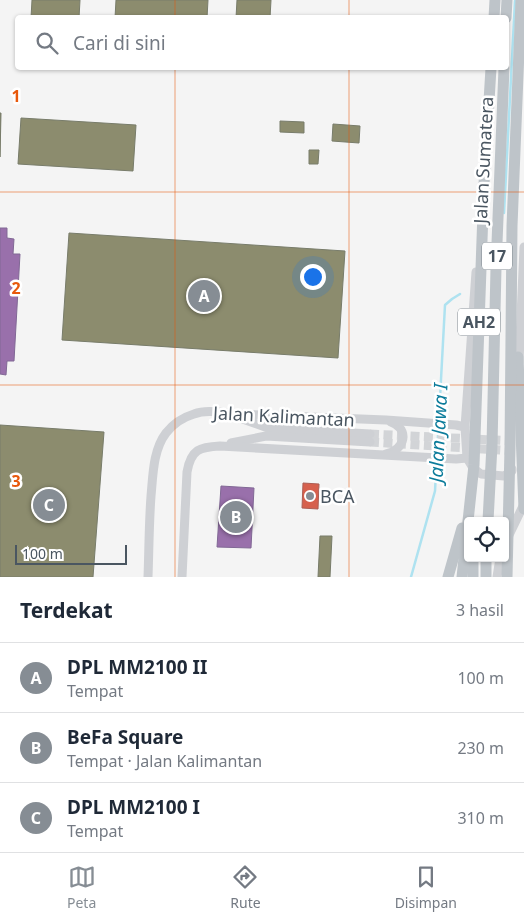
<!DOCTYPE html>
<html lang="id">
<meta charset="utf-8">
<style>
:root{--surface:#fff;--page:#f2f2f3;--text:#1f2937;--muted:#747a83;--line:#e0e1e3;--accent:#868d94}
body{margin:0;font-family:"Noto Sans",sans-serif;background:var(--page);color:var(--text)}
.controls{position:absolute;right:15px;bottom:15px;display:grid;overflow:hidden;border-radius:5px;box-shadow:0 1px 4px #0004}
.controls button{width:45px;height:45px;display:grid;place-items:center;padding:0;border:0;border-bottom:1px solid var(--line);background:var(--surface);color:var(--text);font:25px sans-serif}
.scale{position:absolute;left:15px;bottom:12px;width:112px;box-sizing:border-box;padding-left:5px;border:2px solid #4a5661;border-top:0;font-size:14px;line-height:18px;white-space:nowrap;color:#4a5661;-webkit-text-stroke:4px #fff;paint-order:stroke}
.you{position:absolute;left:312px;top:276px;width:18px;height:18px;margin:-12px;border:4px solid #fff;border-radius:50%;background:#1a73e8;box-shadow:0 0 0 8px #1a73e833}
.badge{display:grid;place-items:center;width:32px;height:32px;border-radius:50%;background:var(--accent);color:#fff;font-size:16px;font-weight:700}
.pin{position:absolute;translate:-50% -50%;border:2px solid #fff;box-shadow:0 1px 5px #0006}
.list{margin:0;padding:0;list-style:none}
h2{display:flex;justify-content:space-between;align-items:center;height:65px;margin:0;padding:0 20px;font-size:21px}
h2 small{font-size:16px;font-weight:400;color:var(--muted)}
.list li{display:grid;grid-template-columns:32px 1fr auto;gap:15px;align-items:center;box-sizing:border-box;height:70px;padding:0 20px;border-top:1px solid var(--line)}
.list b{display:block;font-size:19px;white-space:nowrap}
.list p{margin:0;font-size:16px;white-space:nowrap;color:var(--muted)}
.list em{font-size:16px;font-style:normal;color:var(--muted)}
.icon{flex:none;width:28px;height:28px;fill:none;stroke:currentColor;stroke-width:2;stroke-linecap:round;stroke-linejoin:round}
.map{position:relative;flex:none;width:524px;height:577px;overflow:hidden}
.search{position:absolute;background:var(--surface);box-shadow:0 1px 4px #0004;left:15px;right:15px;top:15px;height:55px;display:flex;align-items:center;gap:12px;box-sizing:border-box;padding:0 18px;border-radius:5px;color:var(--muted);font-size:19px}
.sheet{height:275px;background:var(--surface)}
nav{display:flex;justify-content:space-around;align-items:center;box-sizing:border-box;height:70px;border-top:1px solid var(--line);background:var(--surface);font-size:14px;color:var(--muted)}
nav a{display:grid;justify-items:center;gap:2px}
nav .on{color:var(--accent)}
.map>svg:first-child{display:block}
.shops{fill:#d6604d;stroke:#ac5d53}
.offices{fill:#9970ab;stroke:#816895}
.industry{fill:#8c8c6e;stroke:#787c6a}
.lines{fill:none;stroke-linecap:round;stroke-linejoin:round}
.stream{stroke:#aee2f0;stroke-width:2.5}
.secondary-tunnel{stroke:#d2d4d7;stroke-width:9;stroke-dasharray:9 4.5;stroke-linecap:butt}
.secondary{stroke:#ced0d4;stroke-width:9}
.highway{stroke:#bec4c9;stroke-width:11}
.grid{fill:none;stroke:#e8590c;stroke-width:1;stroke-opacity:0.55}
.poi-dot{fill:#868d94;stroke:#fff;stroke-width:2}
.labels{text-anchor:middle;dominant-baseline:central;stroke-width:5;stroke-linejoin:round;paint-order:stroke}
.shield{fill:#fff;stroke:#808990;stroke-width:1}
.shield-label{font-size:16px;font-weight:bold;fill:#4a5661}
.street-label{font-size:18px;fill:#4a5661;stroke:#fff}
.poi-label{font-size:18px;fill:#4a5661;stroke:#fff;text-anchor:start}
.water-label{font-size:19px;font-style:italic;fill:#0c7c9b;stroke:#fff}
.grid-label{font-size:16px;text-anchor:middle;font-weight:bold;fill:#e8590c;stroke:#fff;stroke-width:5;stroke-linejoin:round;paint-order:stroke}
</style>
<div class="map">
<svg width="524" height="577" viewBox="0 0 524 577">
<rect width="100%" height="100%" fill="#f4f4f4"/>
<!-- shops -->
<polygon class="shops" points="303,483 319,484 318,509 302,508"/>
<!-- offices -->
<g class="offices">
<polygon points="0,228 7,228 7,238 14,239 13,254 20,254 14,361 7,361 6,375 0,374"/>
<polygon points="221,486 254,488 251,548 217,547"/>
</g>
<!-- industry -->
<g class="industry">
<polygon points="32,0 80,0 79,18 31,18"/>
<polygon points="116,0 208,0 207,18 115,18"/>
<polygon points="237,0 271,0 270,18 236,18"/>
<polygon points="0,113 1,113 0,157"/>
<polygon points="21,118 136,125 133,171 18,164"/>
<polygon points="280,121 304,122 304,133 280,132"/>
<polygon points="333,124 360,126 359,143 332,141"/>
<polygon points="309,150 319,150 318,164 309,164"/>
<polygon points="69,233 345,251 338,358 62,340"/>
<polygon points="0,425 104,432 93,577 0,577"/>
<polygon points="320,536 332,536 330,577 318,577"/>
</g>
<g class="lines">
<!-- stream -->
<g class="stream">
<polyline points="504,213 515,1"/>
<polyline points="411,577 435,491 445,305 452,299 460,294"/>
</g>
<!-- secondary-tunnel -->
<g class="secondary-tunnel">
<polyline points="370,434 515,441"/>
<polyline points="370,442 516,451"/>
</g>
<!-- secondary -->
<g class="secondary">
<polyline points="519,362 524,247"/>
<polyline points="237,417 268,428 370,434"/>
<polyline points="231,443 266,436 370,442"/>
<path d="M386,454c19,-4 24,-25 5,-32"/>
<polyline points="473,468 481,474 504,476 512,471 512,469"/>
<polyline points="473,472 473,468 467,458 465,427 476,272"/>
<polyline points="509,535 524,504"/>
<path d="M148,577c1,-27 1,-54 3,-81 2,-21 2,-46 15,-63 7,-9 18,-16 28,-19 13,-5 29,-1 42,0l150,6 70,5 9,2"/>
<path d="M182,577l5,-105c4,-23 13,-25 33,-26l236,13 11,-1"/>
<polyline points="497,577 500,558"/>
</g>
<!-- highway -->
<g class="highway">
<polyline points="494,18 495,0"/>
<polyline points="506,18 507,0"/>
<polyline points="518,357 524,509"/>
<polyline points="488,521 492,445 496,268 504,68"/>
<polyline points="448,577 462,528"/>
<polyline points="462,577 474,465 484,184 491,68"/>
<polyline points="473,577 473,558"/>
<polyline points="486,577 486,558"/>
<polyline points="507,577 510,448 512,226 521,0"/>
</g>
</g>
<!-- grid -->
<path class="grid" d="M175,0v18M349,0v18M175,68v509M349,68v509M0,192h524M0,385h524"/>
<!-- markers -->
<circle class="poi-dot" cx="310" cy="496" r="5"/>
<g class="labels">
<!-- shield labels -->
<g class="shield">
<rect x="482" y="242.5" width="30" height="27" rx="4"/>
<rect x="458" y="308.5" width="42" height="27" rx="4"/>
</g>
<g class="shield-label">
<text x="497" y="256">17</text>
<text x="479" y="322">AH2</text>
</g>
<!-- street labels -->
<g class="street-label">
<text transform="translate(483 160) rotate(-87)">Jalan Sumatera</text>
<text transform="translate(284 416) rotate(3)">Jalan Kalimantan</text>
</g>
<!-- poi labels -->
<g class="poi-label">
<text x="320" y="496">BCA</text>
</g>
<!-- water labels -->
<g class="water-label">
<text transform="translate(438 433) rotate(-87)">Jalan Jawa I</text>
</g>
</g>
<g class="grid-label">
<text x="16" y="102">1</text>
<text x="16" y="294">2</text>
<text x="16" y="487">3</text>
</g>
</svg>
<div class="controls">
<button><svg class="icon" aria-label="locate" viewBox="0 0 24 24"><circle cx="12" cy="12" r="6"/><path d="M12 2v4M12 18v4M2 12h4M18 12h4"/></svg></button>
</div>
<div class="scale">100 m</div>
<div class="you"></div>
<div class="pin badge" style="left:204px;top:296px">A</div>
<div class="pin badge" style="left:236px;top:517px">B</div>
<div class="pin badge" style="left:49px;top:505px">C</div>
<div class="search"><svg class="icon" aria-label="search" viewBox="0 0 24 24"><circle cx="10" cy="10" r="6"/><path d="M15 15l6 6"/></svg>Cari di sini</div>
</div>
<section class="sheet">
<h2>Terdekat<small>3 hasil</small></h2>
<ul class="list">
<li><span class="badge">A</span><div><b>DPL MM2100 II</b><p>Tempat</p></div><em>100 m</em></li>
<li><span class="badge">B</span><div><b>BeFa Square</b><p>Tempat · Jalan Kalimantan</p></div><em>230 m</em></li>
<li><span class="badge">C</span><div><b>DPL MM2100 I</b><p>Tempat</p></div><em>310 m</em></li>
</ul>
</section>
<nav>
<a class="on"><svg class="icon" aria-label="map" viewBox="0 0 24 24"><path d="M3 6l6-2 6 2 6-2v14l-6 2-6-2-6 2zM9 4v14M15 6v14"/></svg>Peta</a>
<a><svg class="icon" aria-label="directions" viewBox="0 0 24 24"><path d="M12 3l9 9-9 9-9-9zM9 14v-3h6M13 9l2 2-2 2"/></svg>Rute</a>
<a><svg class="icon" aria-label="saved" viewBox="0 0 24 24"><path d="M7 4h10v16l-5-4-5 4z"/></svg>Disimpan</a>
</nav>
